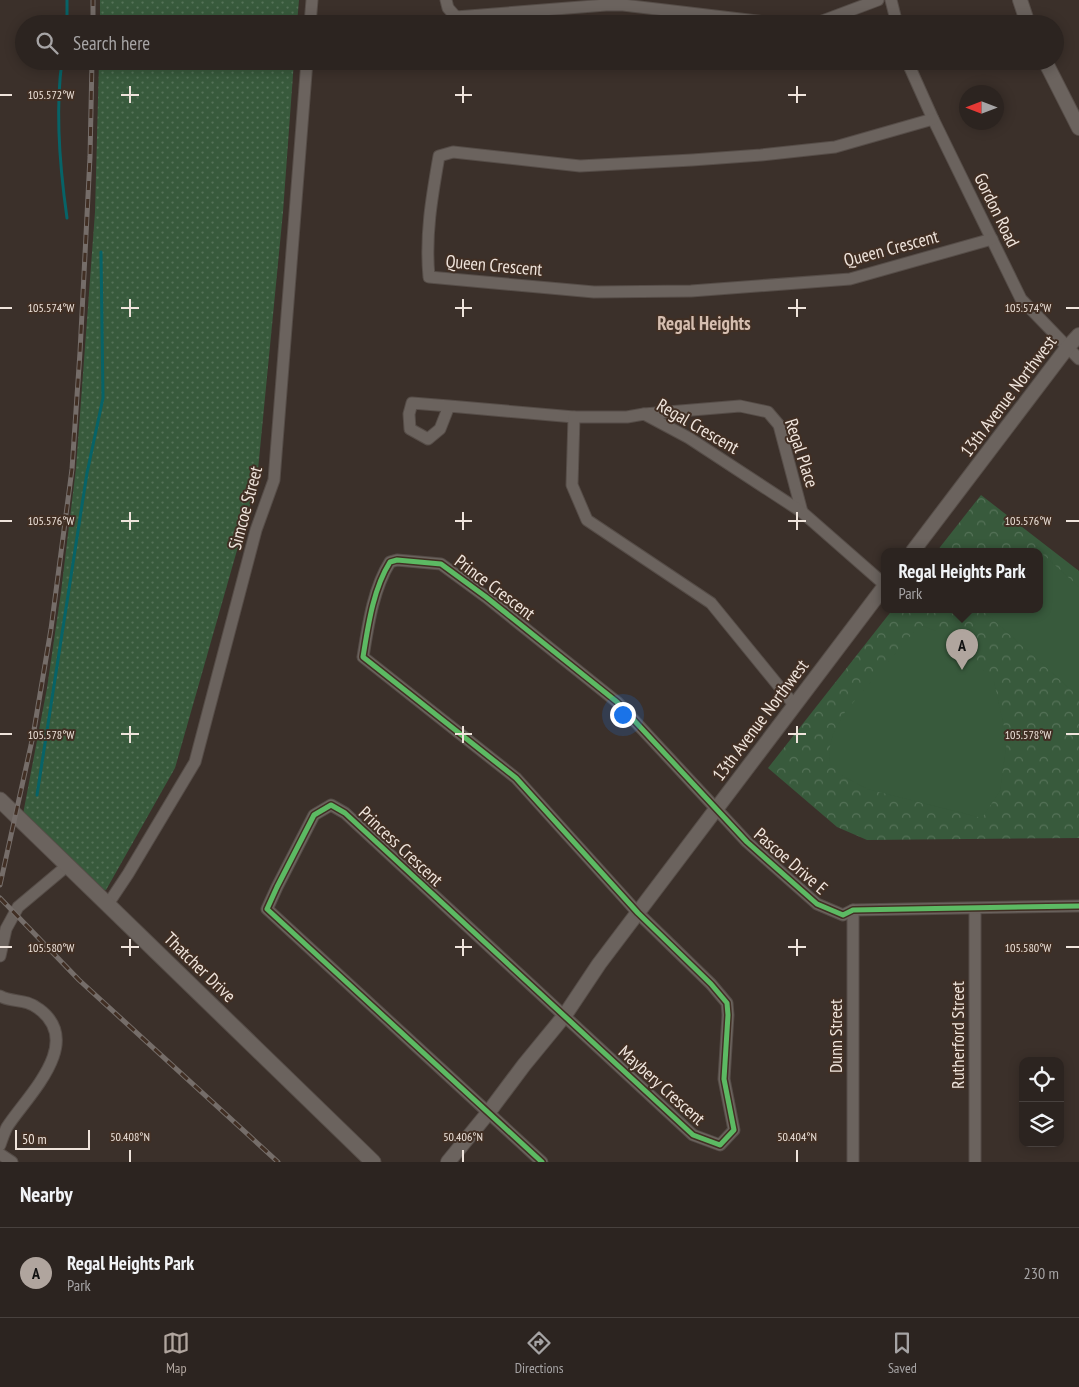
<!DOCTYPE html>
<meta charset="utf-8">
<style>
:root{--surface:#2c2420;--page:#38302d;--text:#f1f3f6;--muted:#a6a4a5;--line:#48413e;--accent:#b0a59e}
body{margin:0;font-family:"PT Sans Narrow",sans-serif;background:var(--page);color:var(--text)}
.controls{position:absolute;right:15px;bottom:15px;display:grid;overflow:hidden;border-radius:10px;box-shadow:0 2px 12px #0003}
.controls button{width:45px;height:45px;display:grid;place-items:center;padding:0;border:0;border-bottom:1px solid var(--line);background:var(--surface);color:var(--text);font:25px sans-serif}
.compass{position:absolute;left:959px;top:85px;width:45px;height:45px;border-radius:50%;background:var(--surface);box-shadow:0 2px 12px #0003;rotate:270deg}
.scale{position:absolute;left:15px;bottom:12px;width:75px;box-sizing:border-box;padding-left:5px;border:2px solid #efe4dc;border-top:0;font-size:14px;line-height:18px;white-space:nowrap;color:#efe4dc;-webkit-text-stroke:4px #412f24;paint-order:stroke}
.you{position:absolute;left:622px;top:714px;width:18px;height:18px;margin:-12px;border:4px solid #fff;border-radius:50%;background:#1a73e8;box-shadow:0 0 0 8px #1a73e833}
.badge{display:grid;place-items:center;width:32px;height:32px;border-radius:50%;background:var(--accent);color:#111;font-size:16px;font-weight:700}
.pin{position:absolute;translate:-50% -41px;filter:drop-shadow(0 1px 2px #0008)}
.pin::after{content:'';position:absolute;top:26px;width:18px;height:15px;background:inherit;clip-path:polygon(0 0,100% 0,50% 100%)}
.popup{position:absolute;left:881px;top:548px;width:162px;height:65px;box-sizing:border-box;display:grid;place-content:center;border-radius:10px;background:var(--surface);filter:drop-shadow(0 1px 4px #0005);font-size:16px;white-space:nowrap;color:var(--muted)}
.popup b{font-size:19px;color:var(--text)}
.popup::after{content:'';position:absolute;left:50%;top:100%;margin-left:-10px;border:10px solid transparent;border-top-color:var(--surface)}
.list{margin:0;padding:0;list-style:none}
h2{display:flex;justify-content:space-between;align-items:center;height:65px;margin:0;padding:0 20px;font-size:21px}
h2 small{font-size:16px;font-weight:400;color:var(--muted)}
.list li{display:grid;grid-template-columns:32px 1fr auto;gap:15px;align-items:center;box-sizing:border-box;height:90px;padding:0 20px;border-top:1px solid var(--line)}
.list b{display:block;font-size:19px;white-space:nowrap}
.list p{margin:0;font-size:16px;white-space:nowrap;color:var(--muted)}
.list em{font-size:16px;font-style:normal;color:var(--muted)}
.icon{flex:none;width:28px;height:28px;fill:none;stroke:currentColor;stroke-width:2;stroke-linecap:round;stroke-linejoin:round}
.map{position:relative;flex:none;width:1079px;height:1162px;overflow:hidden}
.search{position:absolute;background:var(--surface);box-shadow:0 2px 12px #0003;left:15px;right:15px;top:15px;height:55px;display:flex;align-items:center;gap:12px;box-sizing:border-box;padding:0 18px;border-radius:28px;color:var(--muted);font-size:19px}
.sheet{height:155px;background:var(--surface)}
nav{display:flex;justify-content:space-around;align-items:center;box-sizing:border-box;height:70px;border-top:1px solid var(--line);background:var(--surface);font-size:14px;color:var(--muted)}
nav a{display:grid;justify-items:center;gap:2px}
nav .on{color:var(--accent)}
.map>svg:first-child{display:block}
.grass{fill:url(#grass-dots)}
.park{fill:url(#park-crowns)}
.pitch{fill:#385a3c}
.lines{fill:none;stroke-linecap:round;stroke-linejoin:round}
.stream{stroke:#076367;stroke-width:3}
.minor-casing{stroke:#564d48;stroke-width:13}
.tertiary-casing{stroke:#564d48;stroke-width:16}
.secondary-casing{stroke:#564d48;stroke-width:17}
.minor{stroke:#6b635e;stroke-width:11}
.tertiary{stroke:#6b635e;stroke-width:14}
.secondary{stroke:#6b635e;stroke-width:15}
.rail-casing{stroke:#756d69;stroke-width:5}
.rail{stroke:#412f24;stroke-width:3;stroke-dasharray:9;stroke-linecap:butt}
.cycleway-casing{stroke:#412f24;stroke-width:8}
.cycleway{stroke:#5cba63;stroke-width:5}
.ticks{fill:none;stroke:#efe4dc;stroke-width:2}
.labels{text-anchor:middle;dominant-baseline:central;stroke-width:4;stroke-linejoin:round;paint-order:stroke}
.street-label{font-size:18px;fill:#efe4dc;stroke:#412f24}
.neighbourhood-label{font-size:19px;font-weight:bold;fill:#d5beb0;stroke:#412f24}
.ticks-label{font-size:12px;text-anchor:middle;fill:#efe4dc;stroke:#412f24;stroke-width:4;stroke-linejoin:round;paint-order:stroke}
</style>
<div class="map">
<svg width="1079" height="1162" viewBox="0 0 1079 1162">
<defs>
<pattern id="grass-dots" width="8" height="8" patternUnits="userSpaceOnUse" patternTransform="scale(1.25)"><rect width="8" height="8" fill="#385a3c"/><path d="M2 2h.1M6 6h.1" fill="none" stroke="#557258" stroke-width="1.8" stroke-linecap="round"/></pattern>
<pattern id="park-crowns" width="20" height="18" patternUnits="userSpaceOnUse" patternTransform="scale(1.25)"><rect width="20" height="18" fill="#385a3c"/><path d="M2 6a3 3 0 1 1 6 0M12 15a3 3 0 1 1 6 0" fill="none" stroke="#557258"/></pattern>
</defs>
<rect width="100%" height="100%" fill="#3b302a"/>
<!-- grass -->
<g class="grass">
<polygon points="100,0 299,0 297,24 100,24"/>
<polygon points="99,61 294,61 283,212 257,480 175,768 106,890 98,889 23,814 47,688 61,592 76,468 95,212"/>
</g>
<!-- park -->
<polygon class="park" points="981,495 1079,571 1079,838 867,840 837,827 768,768 893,609 1040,609 1040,551 937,551"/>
<!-- pitch -->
<g class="pitch">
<polygon points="1035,547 1079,587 1079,697 981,609 1040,609 1040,551 1031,551"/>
<polygon points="920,625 936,631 972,658 994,682 1007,740 1000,791 982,818 867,789 843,776 830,762 829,751 833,734 845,712"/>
</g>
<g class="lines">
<!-- stream -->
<g class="stream">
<polyline points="67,24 67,0"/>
<path d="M62,61c-7,50 -2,108 5,157"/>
<polyline points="37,795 87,473 103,398 101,252"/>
</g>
<!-- minor casing -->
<g class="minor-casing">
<g id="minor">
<polyline points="446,0 448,8 456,17 606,5 623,5 783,24"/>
<polyline points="891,0 897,24"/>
<polyline points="310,24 312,0"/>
<polyline points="797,24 817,23 878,0"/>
<polyline points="907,61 933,119 1021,299 1079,359"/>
<path d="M933,119l-98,28 -74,8 -69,5 -112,6 -127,-14 -14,4c-7,40 -14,79 -10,121l165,15 97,-1 159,-12 142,-40"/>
<polyline points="449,406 412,403 409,414 410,429 428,439 440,429 449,406 574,417"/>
<polyline points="644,414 740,406 768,412 779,425 802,512"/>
<polyline points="795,706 711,603 587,520 572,485 574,417 627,417 644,414 689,438 802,512 884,584"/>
<polyline points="108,904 128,874 195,762 256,530 274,480 307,61"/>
<polyline points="975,909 975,1162"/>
<polyline points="853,910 853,1162"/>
<polyline points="0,956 6,929 18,907 68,865"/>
<path d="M0,996c13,7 25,2 39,13 46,34 -12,87 -32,118 -3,6 -5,12 -7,18"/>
<polyline points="0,1154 12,1162"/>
<path d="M542,1162l-275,-253 10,-22 37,-72 17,-10 14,8 348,322 27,10 14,-15 -10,-51 4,-64 -1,-12 -16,-19 -73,-71 -122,-135 -153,-121c5,-31 10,-68 27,-95l7,-2 44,4 45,33 131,105 130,140 70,62 26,11 10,-5 226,-4"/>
</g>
</g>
<!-- tertiary casing -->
<g class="tertiary-casing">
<g id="tertiary">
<polyline points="1020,0 1028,24"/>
<polyline points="1045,61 1079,128"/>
<polyline points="913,551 1067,348 1079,335"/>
<polyline points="448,1162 488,1113 524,1065 565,1015 599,964 884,587"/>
</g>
</g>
<!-- secondary casing -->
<g class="secondary-casing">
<polyline id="secondary" points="0,800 373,1162"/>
</g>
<!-- minor -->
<use href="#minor" class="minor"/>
<!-- tertiary -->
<use href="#tertiary" class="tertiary"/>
<!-- secondary -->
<use href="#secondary" class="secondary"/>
<!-- rail casing -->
<g class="rail-casing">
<g id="rail">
<polyline points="93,24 93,0"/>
<polyline points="0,885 33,736 51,629 72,469 80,352 90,157 92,61"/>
<polyline points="0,898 79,980 278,1162"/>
</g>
</g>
<!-- rail -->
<use href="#rail" class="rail"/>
<!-- cycleway casing -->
<g class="cycleway-casing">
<path id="cycleway" d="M542,1162l-275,-253 10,-22 37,-72 17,-10 14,8 348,322 27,10 14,-15 -10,-51 4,-64 -1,-12 -16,-19 -73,-71 -122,-135 -153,-121c5,-31 10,-68 27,-95l7,-2 44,4 45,33 131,105 130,140 70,62 26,11 10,-5 226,-4"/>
</g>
<!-- cycleway -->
<use href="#cycleway" class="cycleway"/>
</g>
<!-- ticks -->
<path class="ticks" d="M130,86v17M463,86v17M797,86v17M0,95h12M121,95h18M455,95h17M788,95h18M130,299v18M463,299v18M797,299v18M0,308h12M121,308h18M455,308h17M788,308h18M1066,308h13M130,512v18M463,512v18M797,512v18M0,521h12M121,521h18M455,521h17M788,521h18M1066,521h13M130,726v17M463,726v17M797,726v17M0,734h12M121,734h18M455,734h17M788,734h18M1066,734h13M130,939v17M463,939v17M797,939v17M0,947h12M121,947h18M455,947h17M788,947h18M1066,947h13M130,1150v12M463,1150v12M797,1150v12"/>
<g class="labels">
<!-- street labels -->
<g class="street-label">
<text transform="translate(997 210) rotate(64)">Gordon Road</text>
<text transform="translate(891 248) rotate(-15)">Queen Crescent</text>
<text transform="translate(494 265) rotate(5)">Queen Crescent</text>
<text transform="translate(1008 396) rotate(-53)">13th Avenue Northwest</text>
<text transform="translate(698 426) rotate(30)">Regal Crescent</text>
<text transform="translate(802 453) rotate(72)">Regal Place</text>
<text transform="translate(245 508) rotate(-75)">Simcoe Street</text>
<text transform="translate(495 587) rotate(37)">Prince Crescent</text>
<text transform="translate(760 720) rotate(-53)">13th Avenue Northwest</text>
<text transform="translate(401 846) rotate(43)">Princess Crescent</text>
<text transform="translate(791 861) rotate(41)">Pascoe Drive E</text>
<text transform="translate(200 967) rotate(44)">Thatcher Drive</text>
<text transform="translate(957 1035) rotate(-90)">Rutherford Street</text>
<text transform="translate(835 1036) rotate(-90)">Dunn Street</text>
<text transform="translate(662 1085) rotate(42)">Maybery Crescent</text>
</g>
<!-- neighbourhood labels -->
<g class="neighbourhood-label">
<text x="704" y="323">Regal Heights</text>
</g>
</g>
<g class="ticks-label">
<text x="51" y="99">105.572°W</text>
<text x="1028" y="312">105.574°W</text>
<text x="51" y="312">105.574°W</text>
<text x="1028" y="525">105.576°W</text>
<text x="51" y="525">105.576°W</text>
<text x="1028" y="739">105.578°W</text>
<text x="51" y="739">105.578°W</text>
<text x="1028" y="952">105.580°W</text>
<text x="51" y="952">105.580°W</text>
<text x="130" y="1141">50.408°N</text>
<text x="463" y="1141">50.406°N</text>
<text x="797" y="1141">50.404°N</text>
</g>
</svg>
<div class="controls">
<button><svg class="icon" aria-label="locate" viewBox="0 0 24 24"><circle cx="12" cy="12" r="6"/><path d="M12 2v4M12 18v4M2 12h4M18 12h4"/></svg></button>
<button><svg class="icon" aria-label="layers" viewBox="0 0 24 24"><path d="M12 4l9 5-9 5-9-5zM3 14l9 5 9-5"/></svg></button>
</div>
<svg class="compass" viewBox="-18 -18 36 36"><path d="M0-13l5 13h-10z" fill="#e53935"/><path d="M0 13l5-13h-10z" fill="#a6a4a5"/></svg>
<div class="scale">50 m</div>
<div class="you"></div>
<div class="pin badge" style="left:962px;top:670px">A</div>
<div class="popup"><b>Regal Heights Park</b>Park</div>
<div class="search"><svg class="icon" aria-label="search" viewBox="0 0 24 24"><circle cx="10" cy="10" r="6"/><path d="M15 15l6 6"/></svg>Search here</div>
</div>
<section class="sheet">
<h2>Nearby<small></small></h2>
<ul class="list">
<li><span class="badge">A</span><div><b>Regal Heights Park</b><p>Park</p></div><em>230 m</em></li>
</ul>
</section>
<nav>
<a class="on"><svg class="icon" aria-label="map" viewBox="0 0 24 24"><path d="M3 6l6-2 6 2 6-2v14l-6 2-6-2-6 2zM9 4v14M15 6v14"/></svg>Map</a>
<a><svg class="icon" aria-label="directions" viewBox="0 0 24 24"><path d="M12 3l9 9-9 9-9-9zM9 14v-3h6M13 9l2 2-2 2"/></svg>Directions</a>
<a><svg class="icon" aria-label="saved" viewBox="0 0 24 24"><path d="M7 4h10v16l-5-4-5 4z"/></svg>Saved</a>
</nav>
